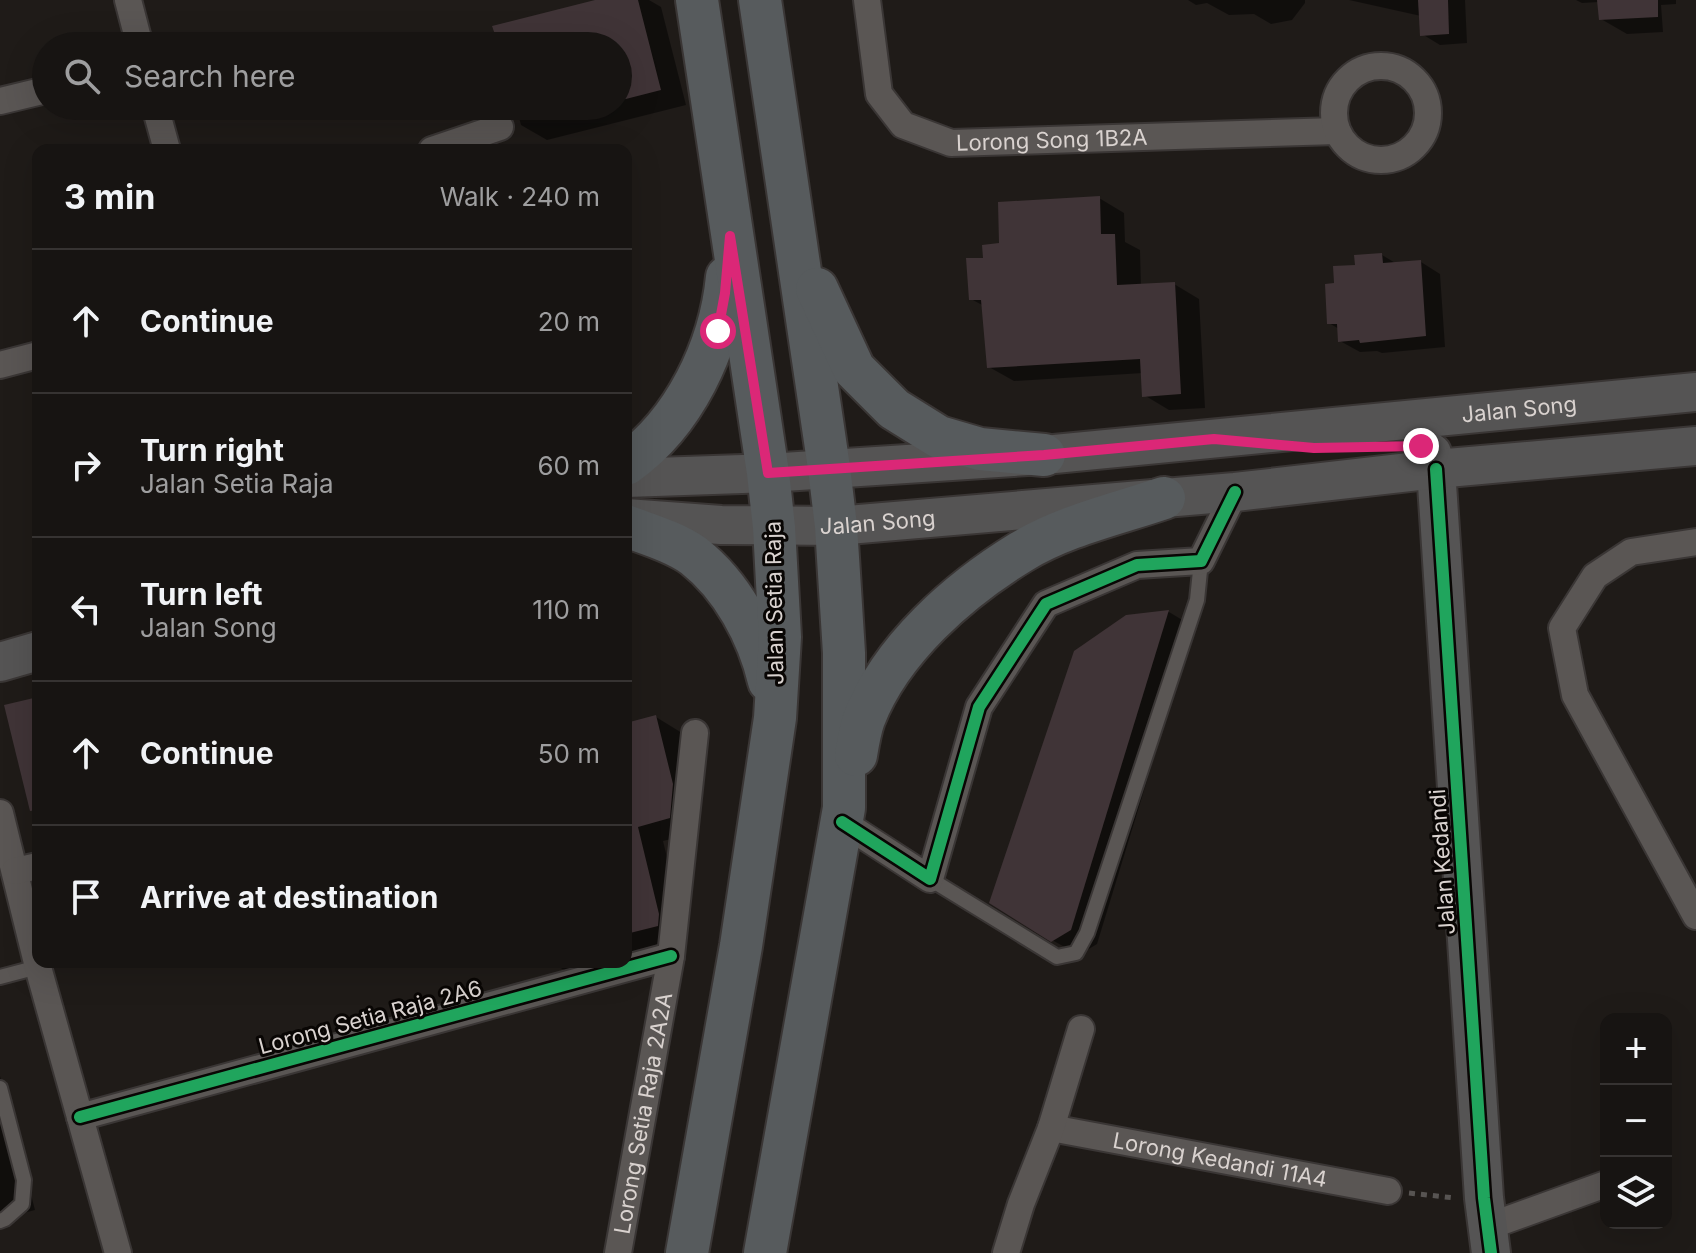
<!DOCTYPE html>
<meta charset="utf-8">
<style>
:root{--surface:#171412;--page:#201d1b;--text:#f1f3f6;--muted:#9e9e9f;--line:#363332}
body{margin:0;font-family:Inter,sans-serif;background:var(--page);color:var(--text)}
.controls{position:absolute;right:24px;bottom:24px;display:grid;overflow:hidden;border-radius:16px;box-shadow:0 8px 32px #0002}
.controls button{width:72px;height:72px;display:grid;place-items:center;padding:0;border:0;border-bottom:2px solid var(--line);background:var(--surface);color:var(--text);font:40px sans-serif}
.stop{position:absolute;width:24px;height:24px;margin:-18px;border:6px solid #db2777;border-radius:50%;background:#fff}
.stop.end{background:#db2777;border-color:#fff;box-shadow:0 2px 8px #0008}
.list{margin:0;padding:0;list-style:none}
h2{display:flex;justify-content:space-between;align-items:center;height:104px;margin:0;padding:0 32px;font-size:34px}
h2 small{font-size:26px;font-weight:400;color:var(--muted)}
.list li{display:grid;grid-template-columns:52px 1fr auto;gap:24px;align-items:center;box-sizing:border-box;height:144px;padding:0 32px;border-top:2px solid var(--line)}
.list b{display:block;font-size:30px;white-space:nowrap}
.list p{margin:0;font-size:26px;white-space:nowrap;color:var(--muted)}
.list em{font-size:26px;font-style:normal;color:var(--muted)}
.icon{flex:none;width:44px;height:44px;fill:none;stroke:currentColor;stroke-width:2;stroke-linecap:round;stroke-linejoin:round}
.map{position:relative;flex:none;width:1696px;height:1253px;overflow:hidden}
.search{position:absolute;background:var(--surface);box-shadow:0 8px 32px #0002;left:32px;top:32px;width:600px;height:88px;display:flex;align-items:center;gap:20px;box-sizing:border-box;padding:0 28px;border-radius:44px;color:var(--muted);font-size:30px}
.panel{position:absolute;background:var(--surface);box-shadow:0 8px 32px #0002;left:32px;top:144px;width:600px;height:824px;border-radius:16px}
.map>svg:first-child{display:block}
.shadow{fill:#0007}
.building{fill:#403437}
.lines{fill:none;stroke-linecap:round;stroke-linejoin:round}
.lane-casing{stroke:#3a3635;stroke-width:18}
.street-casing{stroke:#3a3635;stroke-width:30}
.secondary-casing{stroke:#3a3635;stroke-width:42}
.primary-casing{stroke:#3a3635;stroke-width:46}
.path{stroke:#575452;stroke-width:5;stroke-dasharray:6 6;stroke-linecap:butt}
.lane{stroke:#5a5654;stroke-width:14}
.street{stroke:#5a5654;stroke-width:26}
.secondary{stroke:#555454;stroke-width:38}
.primary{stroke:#575b5d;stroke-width:42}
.cycleway-casing{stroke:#090604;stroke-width:17}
.cycleway{stroke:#20a55d;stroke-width:12}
.route{stroke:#db2777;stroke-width:10}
.labels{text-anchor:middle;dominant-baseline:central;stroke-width:6;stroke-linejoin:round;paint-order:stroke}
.street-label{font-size:22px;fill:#d9d2cf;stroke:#090604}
</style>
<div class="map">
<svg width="1696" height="1253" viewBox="0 0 1696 1253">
<rect width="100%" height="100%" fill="#1f1b18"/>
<!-- shadow -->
<g class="shadow">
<polygon points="603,0 649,0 661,7 686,105 547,140 521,125 516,106 618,106 618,46 499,46"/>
<polygon points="1188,0 1305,0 1305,3 1292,20 1271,24 1254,14 1229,15 1207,3 1196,5"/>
<polygon points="1349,0 1465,0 1467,43 1440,45 1422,34 1421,16"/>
<polygon points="1576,0 1676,0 1676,4 1661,5 1663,32 1627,34 1601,19 1599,2 1582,3"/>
<polygon points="1099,198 1124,213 1125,242 1140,250 1141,286 1174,284 1199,299 1205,408 1169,410 1144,395 1143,373 1014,381 989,367 984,306 971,299 985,260 1001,244"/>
<polygon points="1382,255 1397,264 1421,262 1440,274 1445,347 1382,353 1377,351 1360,352 1340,341 1339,329 1329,323 1337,285 1357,267"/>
<polygon points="1169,612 1194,627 1097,944 1079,955 1052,940 1126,617"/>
<polygon points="38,699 38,827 7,707"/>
<polygon points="656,717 682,733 699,800 696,833 663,841 685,931 684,940 626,955 626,725"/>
<polygon points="550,962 601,962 566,971"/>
<polygon points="0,1076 35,1210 0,1219"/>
</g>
<!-- building -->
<g class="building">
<polygon points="595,0 638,0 661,90 618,101 618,46 499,46 492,26"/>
<polygon points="1418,0 1448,0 1449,34 1420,36"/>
<polygon points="1597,0 1658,0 1658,17 1599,20"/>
<polygon points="1100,196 1101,234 1115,234 1117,285 1175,282 1181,394 1142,397 1140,359 987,368 981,300 969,300 966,258 983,258 982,245 999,243 998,202"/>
<polygon points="1382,253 1383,263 1421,260 1426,336 1360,343 1359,340 1338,342 1337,324 1327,324 1325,284 1334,283 1333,266 1355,265 1354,255"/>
<polygon points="1169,610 1071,930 1051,942 989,903 1074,651 1126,615"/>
<polygon points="38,697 38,810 30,811 4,705"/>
<polygon points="656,715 673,784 670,818 638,827 659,914 658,926 626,934 626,723"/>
</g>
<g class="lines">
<!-- lane casing -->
<g class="lane-casing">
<g id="lane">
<polyline points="930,879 1057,957 1076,953 1087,933 1197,600 1201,561"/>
<polyline points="0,977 38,967"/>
<polyline points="0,1088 24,1180 22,1204 5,1219 0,1221"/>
</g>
</g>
<!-- street casing -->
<g class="street-casing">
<g id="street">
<polyline points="128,0 140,46"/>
<path id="s1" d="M867,0l12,94 24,31 48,18 386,-12"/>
<circle cx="1381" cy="113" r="47"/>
<polyline points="0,101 46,90"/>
<polyline points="155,106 167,150"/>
<polyline points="432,150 500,127"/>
<polyline points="0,365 38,355"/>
<polyline points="1696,542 1631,552 1595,576 1562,628 1575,695 1696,916"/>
<polyline points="0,813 38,967 118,1253"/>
<polyline points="842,822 930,879 979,707 1046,604 1137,565 1201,561 1235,492"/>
<polyline points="15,871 38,866"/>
<polyline points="80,1117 671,956"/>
<path id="s2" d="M1051,1128l337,63"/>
<polyline points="1487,1227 1606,1184"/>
<path id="s3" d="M618,1253l53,-297 24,-223"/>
<polyline points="1006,1253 1021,1204 1051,1128 1081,1029"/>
</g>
</g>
<!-- secondary casing -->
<g class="secondary-casing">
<g id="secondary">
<polyline points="1423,447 1432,453 1436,469 1484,1198 1491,1253"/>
<path id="s4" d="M626,478l142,-5 276,-18 652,-63"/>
<path id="s5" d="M626,518l95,7 115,1 399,-34 201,-23 260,-23"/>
<polyline points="0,662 38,651"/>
</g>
</g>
<!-- primary casing -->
<g class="primary-casing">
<g id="primary">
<polyline points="760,0 829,468 836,526 844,653 844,808 765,1253"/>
<polyline points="817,289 854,369 894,409 939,437 980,449 1044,455"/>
<path d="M626,464c58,-41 94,-116 101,-187"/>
<path d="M626,526c21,8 49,16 68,30 38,30 64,78 75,125"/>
<path d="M856,755c2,-12 4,-25 8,-36 27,-70 95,-129 157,-167 42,-26 96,-38 143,-54"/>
<polyline points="687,1253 741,946 775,718 780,637 774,527 768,473 697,0"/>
</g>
</g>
<!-- path -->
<polyline class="path" points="1409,1193 1455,1198"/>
<!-- lane -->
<use href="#lane" class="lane"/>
<!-- street -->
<use href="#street" class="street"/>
<!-- secondary -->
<use href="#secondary" class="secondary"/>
<!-- primary -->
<use href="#primary" class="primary"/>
<!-- cycleway casing -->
<g class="cycleway-casing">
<g id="cycleway">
<polyline points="1436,469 1484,1198 1491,1253"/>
<polyline points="842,822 930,879 979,707 1046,604 1137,565 1201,561 1235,492"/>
<polyline points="80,1117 671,956"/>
</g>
</g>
<!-- cycleway -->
<use href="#cycleway" class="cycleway"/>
</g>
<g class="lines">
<!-- route -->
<polyline class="route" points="718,331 725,293 730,236 768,473 1044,455 1214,439 1314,448 1421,446"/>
</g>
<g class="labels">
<!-- street labels -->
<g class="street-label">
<text stroke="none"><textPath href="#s1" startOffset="286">Lorong Song 1B2A</textPath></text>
<text stroke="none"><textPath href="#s4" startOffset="896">Jalan Song</textPath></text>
<text stroke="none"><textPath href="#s5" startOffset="252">Jalan Song</textPath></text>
<text transform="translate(774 603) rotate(-91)">Jalan Setia Raja</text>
<text transform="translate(1442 862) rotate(-94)">Jalan Kedandi</text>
<text transform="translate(370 1017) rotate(-15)">Lorong Setia Raja 2A6</text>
<text stroke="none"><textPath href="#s3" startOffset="142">Lorong Setia Raja 2A2A</textPath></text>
<text stroke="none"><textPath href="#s2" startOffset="172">Lorong Kedandi 11A4</textPath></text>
</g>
</g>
</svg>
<div class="controls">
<button>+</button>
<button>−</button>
<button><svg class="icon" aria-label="layers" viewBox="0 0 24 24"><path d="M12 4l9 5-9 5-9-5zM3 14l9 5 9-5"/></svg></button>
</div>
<div class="stop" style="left:718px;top:331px"></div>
<div class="stop end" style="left:1421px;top:446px"></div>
<div class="search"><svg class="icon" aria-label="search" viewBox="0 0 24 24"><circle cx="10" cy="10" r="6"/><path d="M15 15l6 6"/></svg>Search here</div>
<section class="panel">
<h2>3 min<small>Walk · 240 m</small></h2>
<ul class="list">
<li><svg class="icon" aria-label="ahead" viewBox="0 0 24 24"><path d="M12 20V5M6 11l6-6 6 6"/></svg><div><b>Continue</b></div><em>20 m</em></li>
<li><svg class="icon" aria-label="right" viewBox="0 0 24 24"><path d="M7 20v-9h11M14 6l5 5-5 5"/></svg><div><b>Turn right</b><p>Jalan Setia Raja</p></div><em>60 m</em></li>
<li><svg class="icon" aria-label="left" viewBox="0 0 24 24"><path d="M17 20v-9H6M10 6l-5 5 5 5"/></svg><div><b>Turn left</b><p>Jalan Song</p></div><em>110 m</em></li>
<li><svg class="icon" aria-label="ahead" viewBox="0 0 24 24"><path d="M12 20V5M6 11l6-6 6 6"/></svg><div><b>Continue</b></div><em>50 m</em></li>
<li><svg class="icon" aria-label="arrive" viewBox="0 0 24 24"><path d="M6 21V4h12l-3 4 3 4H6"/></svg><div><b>Arrive at destination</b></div></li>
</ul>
</section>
</div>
